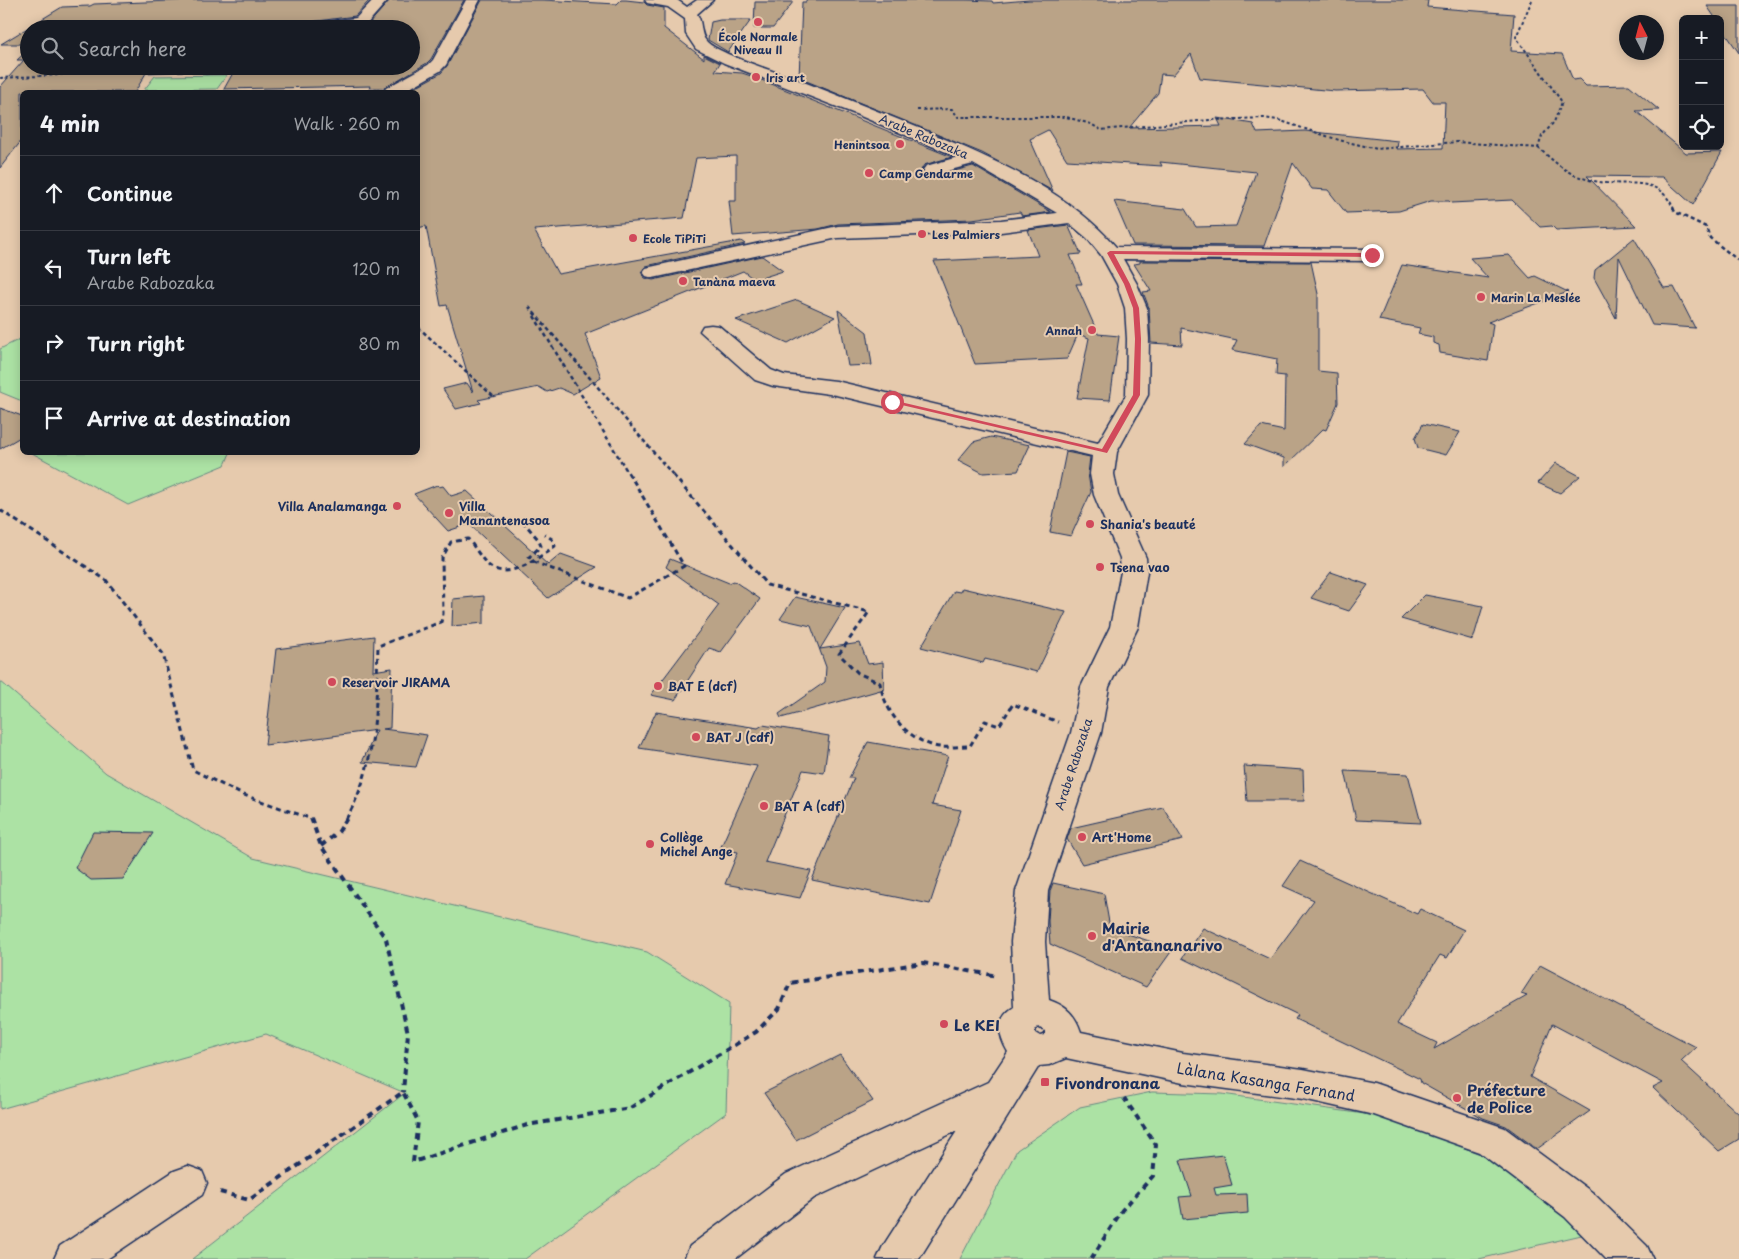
<!DOCTYPE html>
<meta charset="utf-8">
<style>
:root{--surface:#171b24;--page:#242831;--text:#f1f3f6;--muted:#9ea1a6;--line:#363941}
body{margin:0;font-family:"Playpen Sans",sans-serif;background:var(--page);color:var(--text)}
.controls{position:absolute;right:15px;top:15px;display:grid;overflow:hidden;border-radius:8px;box-shadow:0 2px 12px #0003}
.controls button{width:45px;height:45px;display:grid;place-items:center;padding:0;border:0;border-bottom:1px solid var(--line);background:var(--surface);color:var(--text);font:25px sans-serif}
.compass{position:absolute;left:1619px;top:15px;width:45px;height:45px;border-radius:50%;background:var(--surface);box-shadow:0 2px 12px #0003;rotate:354deg}
.stop{position:absolute;width:15px;height:15px;margin:-11px;border:4px solid #d1495b;border-radius:50%;background:#fff}
.stop.end{background:#d1495b;border-color:#fff;box-shadow:0 1px 5px #0008}
.list{margin:0;padding:0;list-style:none}
h2{display:flex;justify-content:space-between;align-items:center;height:65px;margin:0;padding:0 20px;font-size:21px}
h2 small{font-size:16px;font-weight:400;color:var(--muted)}
.list li{display:grid;grid-template-columns:32px 1fr auto;gap:15px;align-items:center;box-sizing:border-box;height:75px;padding:0 20px;border-top:1px solid var(--line)}
.list b{display:block;font-size:19px;white-space:nowrap}
.list p{margin:0;font-size:16px;white-space:nowrap;color:var(--muted)}
.list em{font-size:16px;font-style:normal;color:var(--muted)}
.icon{flex:none;width:28px;height:28px;fill:none;stroke:currentColor;stroke-width:2;stroke-linecap:round;stroke-linejoin:round}
.map{position:relative;flex:none;width:1739px;height:1259px;overflow:hidden}
.search{position:absolute;background:var(--surface);box-shadow:0 2px 12px #0003;left:20px;top:20px;width:400px;height:55px;display:flex;align-items:center;gap:12px;box-sizing:border-box;padding:0 18px;border-radius:28px;color:var(--muted);font-size:19px}
.panel{position:absolute;background:var(--surface);box-shadow:0 2px 12px #0003;left:20px;top:90px;width:400px;height:365px;border-radius:8px}
.map>svg:first-child{display:block}
.green{fill:#ace2a4;stroke:#648881}
.building{fill:#baa387;stroke:#1b2f5e;fill-rule:evenodd}
.lines{fill:none;stroke-linecap:round;stroke-linejoin:round}
.minor-casing{stroke:#1b2f5e;stroke-width:3}
.path-far3{stroke:#1b2f5e;stroke-width:2;stroke-dasharray:3 2.5;stroke-linecap:butt}
.path-far2{stroke:#1b2f5e;stroke-width:2.5;stroke-dasharray:4 3;stroke-linecap:butt}
.path-far1{stroke:#1b2f5e;stroke-width:3;stroke-dasharray:5 4;stroke-linecap:butt}
.path{stroke:#1b2f5e;stroke-width:4;stroke-dasharray:6 5;stroke-linecap:butt}
.minor{fill:#e6caad;fill-rule:evenodd}
.route{fill:#d1495b}
.poi-dot{fill:#d1495b;stroke:#e6caad;stroke-width:2}
.labels{text-anchor:middle;dominant-baseline:central;stroke-width:4;stroke-linejoin:round;paint-order:stroke}
.far-poi-label{font-size:11px;font-weight:bold;fill:#1b2f5e;stroke:#e6caad;text-anchor:start}
.street-label{font-size:12px;fill:#1b2f5e;stroke:#e6caad}
.poi-label{font-size:12px;font-weight:bold;fill:#1b2f5e;stroke:#e6caad;text-anchor:start}
.near-poi-label{font-size:15px;font-weight:bold;fill:#1b2f5e;stroke:#e6caad;text-anchor:start}
.near-street-label{font-size:15px;fill:#1b2f5e;stroke:#e6caad}
</style>
<div class="map">
<svg width="1739" height="1259" viewBox="0 0 1739 1259">
<rect width="100%" height="100%" fill="#e6caad"/>
<filter id="ink" filterUnits="userSpaceOnUse"><feTurbulence type="fractalNoise" baseFrequency=".02" numOctaves="2"/><feDisplacementMap in="SourceGraphic" scale="10" xChannelSelector="R" yChannelSelector="G"/><feConvolveMatrix kernelMatrix="1 2 1 2 8 2 1 2 1" color-interpolation-filters="sRGB"/></filter>
<g filter="url(#ink)">
<!-- green -->
<g class="green">
<polygon points="227,75 217,89 144,90 155,76"/>
<polygon points="22,338 22,401 0,392 0,349"/>
<polygon points="32,453 230,452 230,453 225,465 128,505"/>
<polygon points="0,681 106,773 253,858 647,952 729,1003 726,1113 525,1259 192,1259 405,1093 266,1034 0,1109"/>
<polygon points="1152,1092 1222,1094 1386,1117 1503,1163 1590,1233 1479,1259 960,1259 1017,1150 1080,1107"/>
</g>
<!-- building -->
<g class="building">
<polygon points="196,0 370,0 355,16 310,22 300,29 29,29 29,44 1,44 62,7 90,6 94,4"/>
<polygon points="390,0 464,0 431,59 427,63 384,88 370,88 371,86 224,89 234,71 205,74 207,70 146,73 135,92 22,92 22,140 0,168 0,87 24,60 17,60 29,49 29,66 411,66 411,29 356,29 367,26"/>
<polygon points="482,0 542,0 617,4 621,0 626,0 644,2 647,5 664,8 664,28 704,59 704,55 720,63 715,71 742,73 754,77 952,157 924,165 921,170 926,176 932,177 973,166 1051,212 1022,216 1020,212 972,219 838,224 818,229 733,236 729,201 736,201 736,156 696,158 684,218 534,230 558,274 741,241 745,244 646,266 641,272 645,278 653,280 762,256 783,271 755,280 743,271 585,334 601,377 573,394 559,388 547,392 539,387 478,400 481,403 456,409 443,389 467,383 473,392 447,305 441,306 426,226 418,228 418,92 406,92 441,73 447,66"/>
<path d="M806,0h160l26,1 1,2 36,-3h399l-1,7 87,7 -3,37 51,3 11,26 6,-1 7,7 43,-1 30,25 -23,1 50,42 36,-1 -29,53 -31,-28 -75,-1 49,50 -80,4 -4,-4 -12,1 -28,-27 -61,3 -2,-2h-18l-32,10 -53,2 -18,-23 -16,-1 -19,-26 -29,83 -131,-1 -19,-44 71,8 11,18 40,-1 20,-54 -96,-10 2,4 -95,-6 -19,-30 -18,9 23,52 -71,-38 -183,-75 3,-76h4zM1191,54l9,24 135,13 88,-2 10,13h12l-2,46 -46,1 1,-8 -93,-10 -48,2 -4,-9 -36,-6 4,8 -92,2 29,-35 3,-19 12,1z"/>
<polygon points="755,2 793,2 773,28 754,28"/>
<polygon points="1707,6 1739,6 1739,53 1720,25 1720,19 1716,19"/>
<polygon points="720,20 751,20 728,52 708,40 711,22"/>
<polygon points="1068,225 1081,254 1070,255 1082,284 1076,284 1098,334 1119,336 1110,400 1077,398 1089,338 1078,334 1067,359 975,364 934,261 1038,256 1028,230"/>
<polygon points="1634,238 1664,288 1674,287 1695,328 1652,325 1619,257 1616,318 1594,278 1595,270"/>
<polygon points="1509,255 1530,278 1535,276 1568,292 1488,322 1493,324 1488,361 1440,353 1439,345 1433,343 1433,337 1418,334 1420,328 1379,320 1402,265 1488,278 1470,258"/>
<polygon points="1140,261 1311,262 1318,294 1318,371 1337,373 1338,403 1326,430 1323,429 1284,467 1284,458 1245,444 1261,426 1284,431 1285,376 1276,375 1277,359 1232,350 1237,340 1181,328 1182,345 1151,343 1149,308 1143,292 1151,291 1134,264 1140,263"/>
<polygon points="797,300 835,317 788,343 736,320"/>
<polygon points="838,310 867,332 872,365 848,366"/>
<polygon points="0,408 22,416 22,436 0,449"/>
<polygon points="1423,424 1460,432 1446,455 1418,448 1415,438"/>
<polygon points="991,437 1030,445 1018,471 983,473 958,460 973,442"/>
<polygon points="1066,452 1090,457 1088,474 1091,492 1071,536 1050,532"/>
<polygon points="1556,463 1580,476 1560,493 1538,483"/>
<polygon points="437,485 439,487 443,486 451,496 467,491 548,565 561,554 597,567 548,598 469,524 448,531 414,494"/>
<polygon points="670,559 729,583 734,581 760,599 721,652 709,648 675,700 651,695 719,605 666,567"/>
<polygon points="1331,572 1368,585 1349,611 1311,598"/>
<polygon points="962,588 1066,612 1037,672 985,659 983,663 921,647 954,591 960,592"/>
<polygon points="1425,595 1483,606 1473,640 1401,619"/>
<polygon points="484,596 484,623 452,626 453,599"/>
<polygon points="795,597 845,608 820,649 860,643 868,664 883,662 884,689 781,718 779,714 825,682 826,667 811,626 780,619"/>
<polygon points="374,636 373,671 392,668 390,728 383,729 427,735 416,767 362,762 377,730 265,745 276,649"/>
<polygon points="656,712 758,728 763,725 829,736 824,773 803,770 765,862 811,871 800,898 725,884 738,852 720,849 757,766 639,748"/>
<polygon points="868,742 948,756 932,805 961,810 930,904 812,880 854,778 849,778"/>
<polygon points="1244,766 1303,770 1304,801 1247,801"/>
<polygon points="1345,771 1408,774 1421,823 1356,820"/>
<polygon points="1163,807 1183,840 1082,864 1067,839 1071,828"/>
<polygon points="93,832 153,833 123,879 91,880 75,868"/>
<polygon points="1300,861 1417,914 1420,909 1464,930 1447,958 1440,955 1397,1024 1437,1043 1434,1049 1527,996 1521,994 1540,965 1696,1047 1681,1061 1739,1114 1739,1139 1719,1151 1653,1088 1663,1083 1552,1024 1530,1077 1590,1111 1537,1149 1506,1126 1483,1118 1421,1083 1420,1079 1295,1019 1298,1015 1182,958 1203,928 1270,959 1314,900 1283,886"/>
<polygon points="1053,883 1104,894 1110,928 1173,949 1146,987 1050,944 1048,921 1050,891"/>
<polygon points="840,1055 873,1101 796,1140 764,1093"/>
<polygon points="1223,1155 1232,1185 1214,1188 1216,1195 1247,1194 1248,1213 1183,1219 1179,1197 1192,1196 1180,1160"/>
</g>
<g class="lines">
<!-- minor casing -->
<g class="minor-casing">
<g id="minor">
<polygon points="373,0 388,0 366,25 345,29 302,29 305,26 310,24 356,18"/>
<polygon points="466,0 480,0 446,65 440,71 403,92 384,92 386,88 428,65 433,60"/>
<path d="M645,0h32l10,7 10,-7h16l-16,14c6,8 2,20 10,28 12,12 74,32 94,39 44,17 87,34 130,52 66,28 137,58 185,114l256,2 7,2 3,4 -3,4 -7,2 -249,-2 14,25 10,24 2,31 -1,56 -31,57 -3,22 4,21 28,63 1,14 -9,55 -29,60 -8,46 -53,158 -3,51 4,58c17,6 26,14 32,32l102,21 120,16 71,14 131,45 88,65 54,53 6,13h-47l-41,-42 -86,-65 -105,-37 -71,-16 -120,-16 -117,-25 -17,7 -10,1 -120,193h-42l6,-13 74,-115 -143,67 -79,61h-51l6,-13 96,-72 202,-92 20,-30c-10,-17 -13,-33 6,-45l-3,-65 5,-51 55,-158 10,-46 29,-60 11,-55 -1,-14 -26,-63 -4,-21 2,-18 -256,-61 -63,-9 -18,-6 -55,-49 3,-5 8,-1 8,1 52,44 13,5 52,6 262,62 28,-48 1,-56 -2,-31 -8,-24 -16,-29 -14,-17 -18,-15 -68,9 -163,6 -185,40 -7,-2 -3,-4 3,-4 192,-42 163,-6 56,-7 -84,-49 -41,11 -6,-1 -3,-4 3,-4 32,-9 -100,-42 -134,-52 -28,-14 -10,-15 -1,-15 -17,-12 -21,-4zM1038,1027l7,4v4l-5,1 -5,-3v-3z"/>
<polygon points="188,1166 202,1171 207,1183 202,1195 107,1259 54,1259 60,1246 174,1171"/>
</g>
</g>
<!-- path-far3 -->
<g class="path-far3">
<polyline points="1532,0 1516,37 1562,102 1554,122 1542,136 1538,148"/>
<polyline points="0,78 58,75 106,66"/>
<polyline points="917,110 952,109 958,117 1066,117 1091,124 1101,130 1211,120 1264,118 1278,120 1339,140 1377,149 1457,142 1538,148"/>
<path d="M1538,148c13,10 26,24 42,29 8,3 18,5 26,6 29,2 53,-6 68,26"/>
</g>
<!-- path-far2 -->
<g class="path-far2">
<polyline points="1673,208 1675,212 1706,227 1710,238 1739,261"/>
<polyline points="529,307 674,476"/>
<polyline points="534,316 630,476"/>
<polyline points="418,327 495,398"/>
</g>
<!-- path-far1 -->
<g class="path-far1">
<path d="M673,475l94,110 102,27 -30,42 19,19 22,10c5,29 25,54 54,63 11,3 25,0 36,0l15,-25 14,5 14,-22 45,18"/>
<polyline points="0,510 106,580 163,654 193,770 241,794 312,819"/>
<polyline points="528,521 525,524 538,539 541,546 529,557 534,562 628,598 684,566 630,475"/>
<path d="M346,819c31,-52 30,-114 32,-173l63,-24 2,-8 -1,-56 9,-16 17,-3c7,8 12,18 19,25 20,19 51,-6 68,-18l-3,-7 -8,-5"/>
</g>
<!-- path -->
<g class="path">
<polyline points="311,818 321,846 386,939 408,1033 403,1092"/>
<polyline points="321,846 339,831 347,818"/>
<polyline points="220,1192 249,1200 403,1092 418,1121 413,1162 527,1125 630,1108 756,1032 779,1009 790,983 923,963 998,976"/>
<polyline points="1091,1259 1122,1210 1153,1176 1156,1145 1124,1098"/>
</g>
<!-- minor -->
<use href="#minor" class="minor"/>
</g>
</g>
<!-- route -->
<polygon class="route" points="1110,251 1372,253 1375,255 1372,257 1114,254 1130,284 1139,308 1141,339 1140,395 1107,453 889,402 892,400 1102,449 1133,395 1135,339 1133,308 1124,284 1107,253"/>
<!-- markers -->
<g class="poi-dot">
<circle cx="758" cy="22" r="5"/>
<circle cx="756" cy="77" r="5"/>
<circle cx="900" cy="144" r="5"/>
<circle cx="869" cy="173" r="5"/>
<circle cx="922" cy="234" r="5"/>
<circle cx="633" cy="238" r="5"/>
<circle cx="683" cy="281" r="5"/>
<circle cx="1481" cy="297" r="5"/>
<circle cx="1092" cy="330" r="5"/>
<circle cx="397" cy="506" r="5"/>
<circle cx="449" cy="513" r="5"/>
<circle cx="1090" cy="524" r="5"/>
<circle cx="1100" cy="567" r="5"/>
<circle cx="332" cy="682" r="5"/>
<circle cx="658" cy="686" r="5"/>
<circle cx="696" cy="737" r="5"/>
<circle cx="764" cy="806" r="5"/>
<circle cx="1082" cy="837" r="5"/>
<circle cx="650" cy="844" r="5"/>
<circle cx="1092" cy="936" r="5"/>
<circle cx="944" cy="1024" r="5"/>
<rect x="1040" y="1077" width="10" height="10" rx="2.5"/>
<circle cx="1457" cy="1098" r="5"/>
</g>
<g class="labels">
<!-- far-poi labels -->
<g class="far-poi-label">
<text x="758" y="36" text-anchor="middle">École Normale<tspan x="758" dy="13">Niveau II</tspan></text>
<text x="766" y="77">Iris art</text>
<text x="890" y="144" text-anchor="end">Henintsoa</text>
<text x="879" y="173">Camp Gendarme</text>
<text x="932" y="234">Les Palmiers</text>
<text x="643" y="238">Ecole TiPiTi</text>
<text x="693" y="281">Tanàna maeva</text>
<text x="1491" y="297">Marin La Meslée</text>
<text x="1082" y="330" text-anchor="end">Annah</text>
</g>
<!-- street labels -->
<g class="street-label">
<text transform="translate(924 136) rotate(23)">Arabe Rabozaka</text>
<text transform="translate(1073 764) rotate(-72)">Arabe Rabozaka</text>
</g>
<!-- poi labels -->
<g class="poi-label">
<text x="387" y="506" text-anchor="end">Villa Analamanga</text>
<text x="459" y="506">Villa<tspan x="459" dy="14">Manantenasoa</tspan></text>
<text x="1100" y="524">Shania's beauté</text>
<text x="1110" y="567">Tsena vao</text>
<text x="342" y="682">Reservoir JIRAMA</text>
<text x="668" y="686">BAT E (dcf)</text>
<text x="706" y="737">BAT J (cdf)</text>
<text x="774" y="806">BAT A (cdf)</text>
<text x="660" y="837">Collège<tspan x="660" dy="14">Michel Ange</tspan></text>
<text x="1092" y="837">Art'Home</text>
</g>
<!-- near-poi labels -->
<g class="near-poi-label">
<text x="1102" y="927">Mairie<tspan x="1102" dy="17">d'Antananarivo</tspan></text>
<text x="954" y="1024">Le KEI</text>
<text x="1055" y="1082">Fivondronana</text>
<text x="1467" y="1089">Préfecture<tspan x="1467" dy="17">de Police</tspan></text>
</g>
<!-- near-street labels -->
<g class="near-street-label">
<text transform="translate(1266 1081) rotate(9)">Làlana Kasanga Fernand</text>
</g>
</g>
</svg>
<div class="controls">
<button>+</button>
<button>−</button>
<button><svg class="icon" aria-label="locate" viewBox="0 0 24 24"><circle cx="12" cy="12" r="6"/><path d="M12 2v4M12 18v4M2 12h4M18 12h4"/></svg></button>
</div>
<svg class="compass" viewBox="-18 -18 36 36"><path d="M0-13l5 13h-10z" fill="#e53935"/><path d="M0 13l5-13h-10z" fill="#9ea1a6"/></svg>
<div class="stop" style="left:892px;top:402px"></div>
<div class="stop end" style="left:1372px;top:255px"></div>
<div class="search"><svg class="icon" aria-label="search" viewBox="0 0 24 24"><circle cx="10" cy="10" r="6"/><path d="M15 15l6 6"/></svg>Search here</div>
<section class="panel">
<h2>4 min<small>Walk · 260 m</small></h2>
<ul class="list">
<li><svg class="icon" aria-label="ahead" viewBox="0 0 24 24"><path d="M12 20V5M6 11l6-6 6 6"/></svg><div><b>Continue</b></div><em>60 m</em></li>
<li><svg class="icon" aria-label="left" viewBox="0 0 24 24"><path d="M17 20v-9H6M10 6l-5 5 5 5"/></svg><div><b>Turn left</b><p>Arabe Rabozaka</p></div><em>120 m</em></li>
<li><svg class="icon" aria-label="right" viewBox="0 0 24 24"><path d="M7 20v-9h11M14 6l5 5-5 5"/></svg><div><b>Turn right</b></div><em>80 m</em></li>
<li><svg class="icon" aria-label="arrive" viewBox="0 0 24 24"><path d="M6 21V4h12l-3 4 3 4H6"/></svg><div><b>Arrive at destination</b></div></li>
</ul>
</section>
</div>
